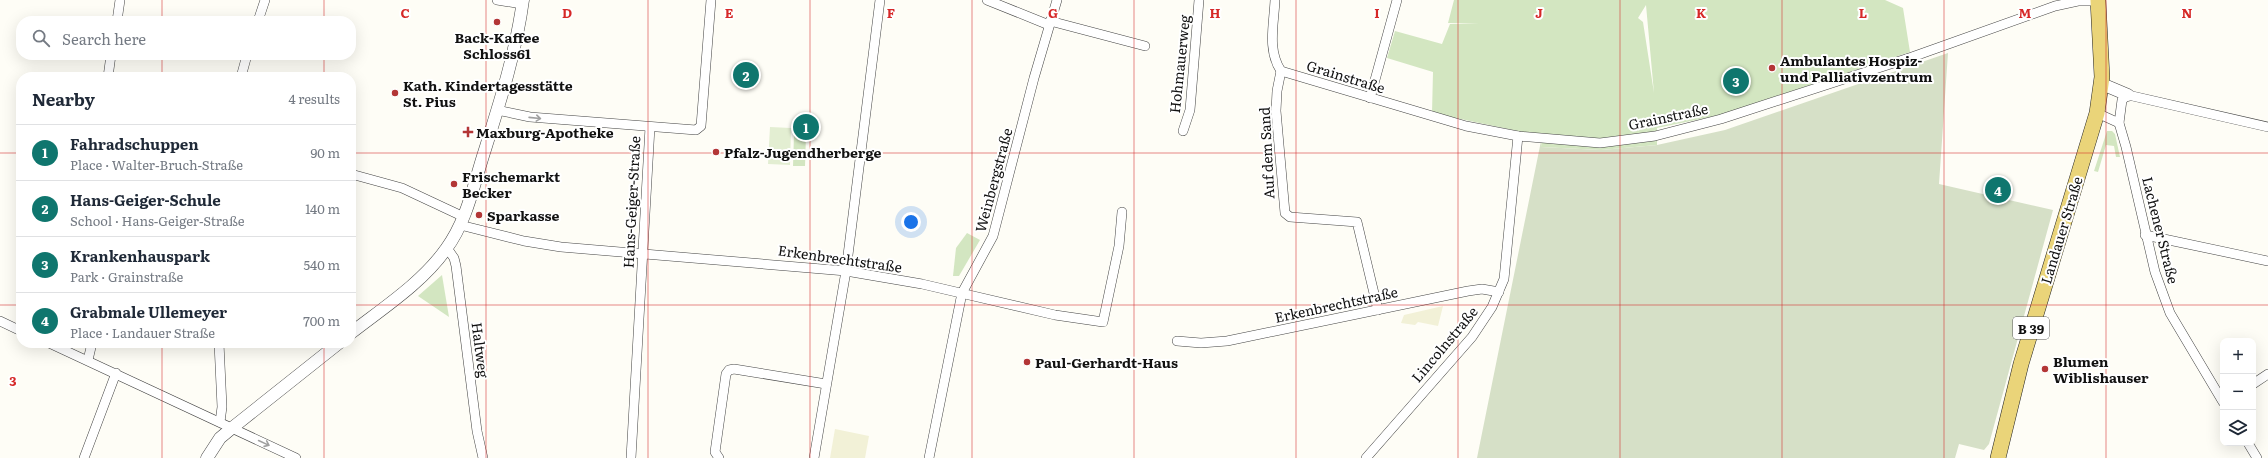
<!DOCTYPE html>
<meta charset="utf-8">
<style>
:root{--surface:#fff;--page:#f6f6f7;--text:#1f2937;--muted:#747a83;--line:#e0e1e3;--accent:#0f766e}
body{margin:0;font-family:Literata,serif;background:var(--page);color:var(--text)}
.controls{position:absolute;right:12px;bottom:12px;display:grid;overflow:hidden;border-radius:8px;box-shadow:0 4px 16px #0002}
.controls button{width:36px;height:36px;display:grid;place-items:center;padding:0;border:0;border-bottom:1px solid var(--line);background:var(--surface);color:var(--text);font:20px sans-serif}
.you{position:absolute;left:911px;top:222px;width:14px;height:14px;margin:-10px;border:3px solid #fff;border-radius:50%;background:#1a73e8;box-shadow:0 0 0 6px #1a73e833}
.badge{display:grid;place-items:center;width:26px;height:26px;border-radius:50%;background:var(--accent);color:#fff;font-size:13px;font-weight:700}
.pin{position:absolute;translate:-50% -50%;border:2px solid #fff;box-shadow:0 1px 4px #0006}
.list{margin:0;padding:0;list-style:none}
h2{display:flex;justify-content:space-between;align-items:center;height:52px;margin:0;padding:0 16px;font-size:17px}
h2 small{font-size:13px;font-weight:400;color:var(--muted)}
.list li{display:grid;grid-template-columns:26px 1fr auto;gap:12px;align-items:center;box-sizing:border-box;height:56px;padding:0 16px;border-top:1px solid var(--line)}
.list b{display:block;font-size:15px;white-space:nowrap}
.list p{margin:0;font-size:13px;white-space:nowrap;color:var(--muted)}
.list em{font-size:13px;font-style:normal;color:var(--muted)}
.icon{flex:none;width:22px;height:22px;fill:none;stroke:currentColor;stroke-width:2;stroke-linecap:round;stroke-linejoin:round}
.map{position:relative;flex:none;width:2268px;height:458px;overflow:hidden}
.search{position:absolute;background:var(--surface);box-shadow:0 4px 16px #0002;left:16px;top:16px;width:340px;height:44px;display:flex;align-items:center;gap:10px;box-sizing:border-box;padding:0 14px;border-radius:16px;color:var(--muted);font-size:15px}
.panel{position:absolute;background:var(--surface);box-shadow:0 4px 16px #0002;left:16px;top:72px;width:340px;height:276px;border-radius:16px}
.map>svg:first-child{display:block}
.farmland{fill:#f2f1d7}
.green{fill:#d3e6c1;fill-rule:evenodd}
.cemetery{fill:#d6e0c7}
.pitch{fill:#e3eed2}
.lines{fill:none;stroke-linecap:round;stroke-linejoin:round}
.minor-casing{stroke:#444;stroke-width:10}
.tertiary-casing{stroke:#444;stroke-width:13}
.primary-casing{stroke:#222;stroke-width:16}
.minor{stroke:#fff;stroke-width:9}
.tertiary{stroke:#fff;stroke-width:12}
.primary{stroke:#ead479;stroke-width:15}
.oneway{stroke:#a0a0a0}
.grid{fill:none;stroke:#d62828;stroke-width:1;stroke-opacity:0.55}
.poi-dot{fill:#b33636;stroke:#fff;stroke-width:1.5}
.labels{text-anchor:middle;dominant-baseline:central;stroke-width:4;stroke-linejoin:round;paint-order:stroke}
.shield{fill:#fff;stroke:#585858;stroke-width:1}
.shield-label{font-size:13px;font-weight:bold;fill:#111}
.poi-label{font-size:14px;font-weight:bold;fill:#111;stroke:#fff;text-anchor:start}
.street-label{font-size:14px;fill:#111;stroke:#fff}
.grid-label{font-size:13px;text-anchor:middle;font-weight:bold;fill:#d62828;stroke:#fff;stroke-width:4;stroke-linejoin:round;paint-order:stroke}
</style>
<div class="map">
<svg width="2268" height="458" viewBox="0 0 2268 458">
<rect width="100%" height="100%" fill="#fefdf6"/>
<!-- farmland -->
<g class="farmland">
<polygon points="1443,306 1438,326 1418,322 1415,325 1401,323 1404,315"/>
<polygon points="835,429 869,436 865,458 830,458"/>
</g>
<!-- green -->
<g class="green">
<path d="M1454,0h431l18,8 7,44 -190,63 -63,13v17l-56,5 -60,-3 1,-11 -110,-23 1,-41 -46,-14 8,-27 47,13 8,-20 29,-1h-31zM1646,5l8,88 -11,-71 -5,-4z"/>
<polygon points="2107,131 2112,131 2115,134 2120,157 2116,157 2114,146 2106,145 2098,172 2094,171"/>
<polygon points="794,134 806,135 805,166 793,166"/>
<polygon points="967,233 980,240 959,276 953,276 956,248"/>
<polygon points="442,275 449,317 418,296"/>
</g>
<!-- cemetery -->
<polygon class="cemetery" points="1948,53 1939,184 2053,210 1989,444 1984,450 1959,444 1955,458 1477,458 1542,136 1541,147 1601,150 1657,145 1725,130"/>
<!-- pitch -->
<polygon class="pitch" points="770,127 791,128 790,165 768,164"/>
<g class="lines">
<!-- minor casing -->
<g class="minor-casing">
<g id="minor">
<polyline points="497,0 522,4"/>
<polyline points="987,0 1049,25"/>
<path d="M1275,0c-1,24 -8,50 6,71"/>
<polyline points="117,21 120,0"/>
<polyline points="258,21 265,0"/>
<polyline points="1050,21 1145,46"/>
<polyline points="1281,71 1466,126 1518,136 1600,143 1655,136 1721,119 1912,57 2055,6 2078,1 2098,1"/>
<polyline points="1281,71 1277,91 1276,111 1285,213 1290,217 1357,222 1378,310"/>
<polyline points="108,77 111,55"/>
<polyline points="241,77 247,55"/>
<polyline points="1370,98 1397,0"/>
<polyline points="497,110 530,117 696,130 701,126 711,0"/>
<polyline points="2097,113 2119,123"/>
<polyline points="1183,131 1190,110 1199,0"/>
<polyline points="351,174 402,188 464,217"/>
<polyline points="460,225 524,241 561,247 846,271 922,284 1055,315 1103,322 1119,246 1122,212"/>
<polyline points="2145,235 2268,261"/>
<polyline points="447,248 454,258 456,266 477,431 483,458"/>
<polyline points="0,321 21,331"/>
<polyline points="1177,341 1201,343 1227,341 1468,291 1482,289 1499,292"/>
<polyline points="49,343 296,458"/>
<polyline points="219,343 222,407 220,422"/>
<polyline points="88,360 92,343"/>
<polyline points="2253,384 2268,374"/>
<polyline points="2223,402 2170,313 2155,272 2126,147 2119,123 2122,100 2128,95 2268,127"/>
<polyline points="2248,443 2257,458"/>
<polyline points="84,458 116,373"/>
<polyline points="631,458 650,127"/>
<polyline points="719,458 715,452 726,374 729,370 734,369 826,384"/>
<polyline points="814,458 846,271 880,0"/>
<polyline points="929,458 962,293 993,236 1034,78 1057,0"/>
<polyline points="1366,458 1472,337 1492,307 1504,279 1518,136"/>
</g>
</g>
<!-- tertiary casing -->
<g class="tertiary-casing">
<g id="tertiary">
<polyline points="2102,84 2128,95"/>
<path d="M351,333c32,-25 71,-50 95,-84 20,-27 27,-61 37,-93 16,-51 33,-103 40,-156"/>
<polyline points="207,458 220,438 232,428 339,343"/>
</g>
</g>
<!-- primary casing -->
<g class="primary-casing">
<polyline id="primary" points="1998,458 2021,364 2097,113 2102,77 2098,0"/>
</g>
<!-- minor -->
<use href="#minor" class="minor"/>
<!-- tertiary -->
<use href="#tertiary" class="tertiary"/>
<!-- primary -->
<use href="#primary" class="primary"/>
</g>
<!-- one-way arrows -->
<defs><path id="oneway-shaft" d="M-6 0H5M1.5-3L5.5 0L1.5 3" fill="none" stroke-width="1.6" stroke-linecap="round" stroke-linejoin="round"/></defs>
<g class="oneway">
<use href="#oneway-shaft" transform="translate(535 118) rotate(6)"/>
<use href="#oneway-shaft" transform="translate(264 443) rotate(25)"/>
</g>
<!-- grid -->
<path class="grid" d="M162,0v21M324,0v21M486,0v458M648,0v458M810,0v458M972,0v458M1134,0v458M1296,0v458M1458,0v458M1620,0v458M1782,0v458M1944,0v458M2106,0v458M162,55v22M324,55v22M0,153h21M351,153h1917M0,305h21M351,305h1917M162,343v115M324,343v115"/>
<!-- markers -->
<g class="poi-dot">
<circle cx="497" cy="22" r="4"/>
<circle cx="1772" cy="68" r="4"/>
<circle cx="395" cy="93" r="4"/>
<path d="M466 126h4v4h4v4h-4v4h-4v-4h-4v-4h4z"/>
<circle cx="716" cy="152" r="4"/>
<circle cx="454" cy="184" r="4"/>
<circle cx="479" cy="215" r="4"/>
<circle cx="1027" cy="362" r="4"/>
<circle cx="2045" cy="369" r="4"/>
</g>
<g class="labels">
<!-- shield labels -->
<rect class="shield" x="2013" y="317" width="36" height="22" rx="3"/>
<g class="shield-label">
<text x="2031" y="328">B 39</text>
</g>
<!-- poi labels -->
<g class="poi-label">
<text x="497" y="37" text-anchor="middle">Back-Kaffee<tspan x="497" dy="16">Schloss61</tspan></text>
<text x="1780" y="60">Ambulantes Hospiz-<tspan x="1780" dy="16">und Palliativzentrum</tspan></text>
<text x="403" y="85">Kath. Kindertagesstätte<tspan x="403" dy="16">St. Pius</tspan></text>
<text x="476" y="132">Maxburg-Apotheke</text>
<text x="724" y="152">Pfalz-Jugendherberge</text>
<text x="462" y="176">Frischemarkt<tspan x="462" dy="16">Becker</tspan></text>
<text x="487" y="215">Sparkasse</text>
<text x="2053" y="361">Blumen<tspan x="2053" dy="16">Wiblishauser</tspan></text>
<text x="1035" y="362">Paul-Gerhardt-Haus</text>
</g>
<!-- street labels -->
<g class="street-label">
<text transform="translate(1179 64) rotate(-84)">Hohmauerweg</text>
<text transform="translate(1346 76) rotate(17)">Grainstraße</text>
<text transform="translate(1668 116) rotate(-12)">Grainstraße</text>
<text transform="translate(1266 153) rotate(-93)">Auf dem Sand</text>
<text transform="translate(993 180) rotate(-75)">Weinbergstraße</text>
<text transform="translate(631 202) rotate(-87)">Hans-Geiger-Straße</text>
<text transform="translate(2061 230) rotate(-73)">Landauer Straße</text>
<text transform="translate(2161 230) rotate(76)">Lachener Straße</text>
<text transform="translate(840 258) rotate(8)">Erkenbrechtstraße</text>
<text transform="translate(1336 304) rotate(-12)">Erkenbrechtstraße</text>
<text transform="translate(1444 344) rotate(-50)">Lincolnstraße</text>
<text transform="translate(481 350) rotate(83)">Haltweg</text>
</g>
</g>
<g class="grid-label">
<text x="405" y="18">C</text>
<text x="567" y="18">D</text>
<text x="729" y="18">E</text>
<text x="891" y="18">F</text>
<text x="1053" y="18">G</text>
<text x="1215" y="18">H</text>
<text x="1377" y="18">I</text>
<text x="1539" y="18">J</text>
<text x="1701" y="18">K</text>
<text x="1863" y="18">L</text>
<text x="2025" y="18">M</text>
<text x="2187" y="18">N</text>
<text x="13" y="386">3</text>
</g>
</svg>
<div class="controls">
<button>+</button>
<button>−</button>
<button><svg class="icon" aria-label="layers" viewBox="0 0 24 24"><path d="M12 4l9 5-9 5-9-5zM3 14l9 5 9-5"/></svg></button>
</div>
<div class="you"></div>
<div class="pin badge" style="left:806px;top:127px">1</div>
<div class="pin badge" style="left:746px;top:75px">2</div>
<div class="pin badge" style="left:1736px;top:81px">3</div>
<div class="pin badge" style="left:1998px;top:190px">4</div>
<div class="search"><svg class="icon" aria-label="search" viewBox="0 0 24 24"><circle cx="10" cy="10" r="6"/><path d="M15 15l6 6"/></svg>Search here</div>
<section class="panel">
<h2>Nearby<small>4 results</small></h2>
<ul class="list">
<li><span class="badge">1</span><div><b>Fahradschuppen</b><p>Place · Walter-Bruch-Straße</p></div><em>90 m</em></li>
<li><span class="badge">2</span><div><b>Hans-Geiger-Schule</b><p>School · Hans-Geiger-Straße</p></div><em>140 m</em></li>
<li><span class="badge">3</span><div><b>Krankenhauspark</b><p>Park · Grainstraße</p></div><em>540 m</em></li>
<li><span class="badge">4</span><div><b>Grabmale Ullemeyer</b><p>Place · Landauer Straße</p></div><em>700 m</em></li>
</ul>
</section>
</div>
